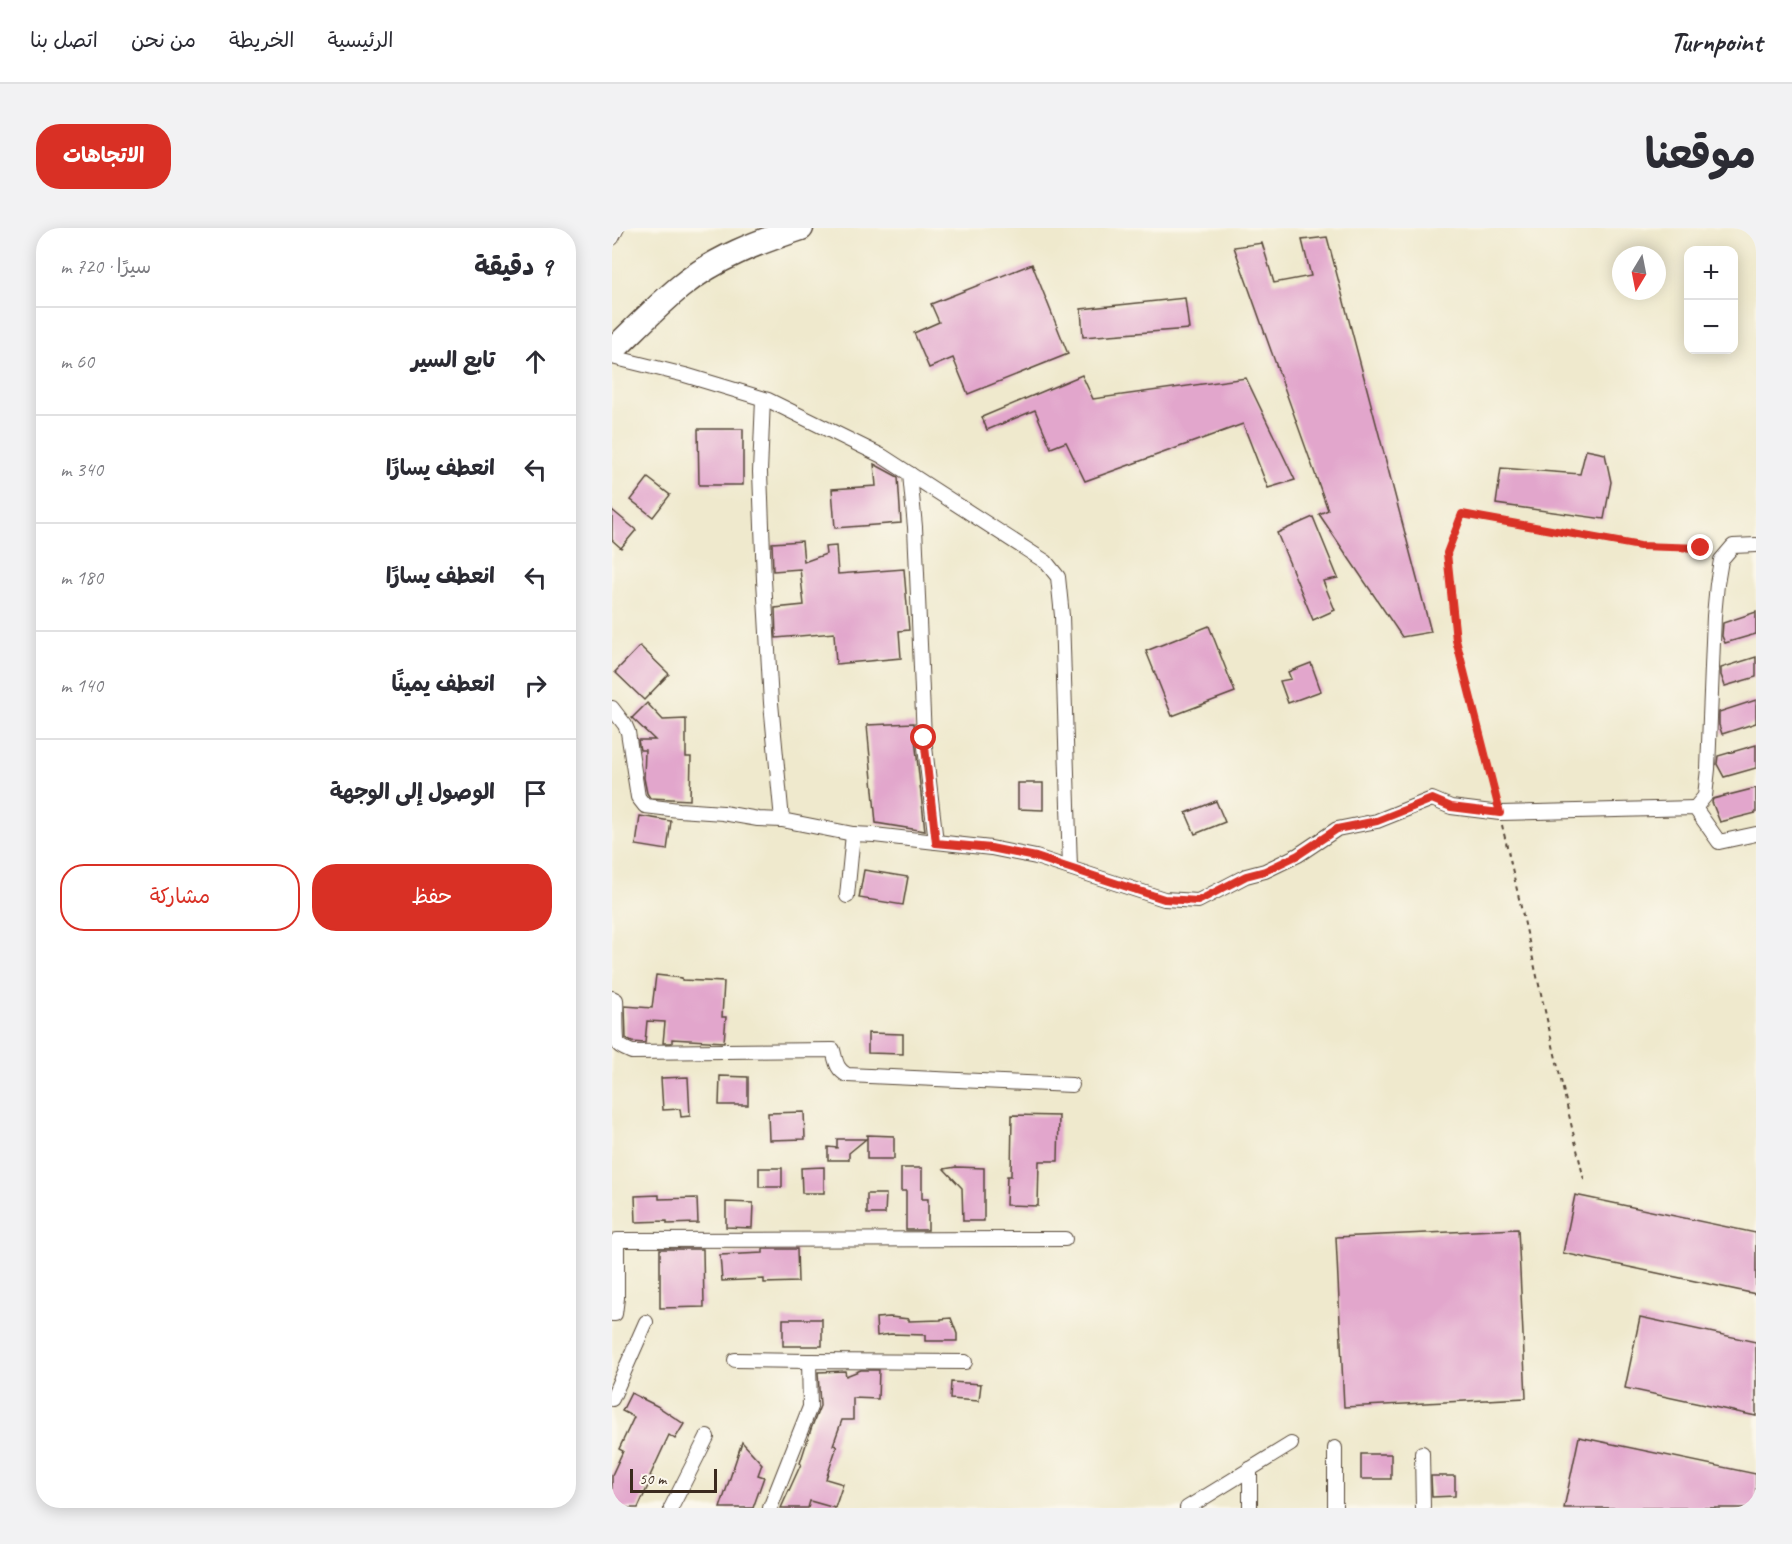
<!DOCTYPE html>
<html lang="ar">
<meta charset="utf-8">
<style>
:root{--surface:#fff;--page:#f2f2f3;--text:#2b2b33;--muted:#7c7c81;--line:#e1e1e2;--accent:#d93025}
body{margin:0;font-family:Caveat,"Playpen Sans Arabic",sans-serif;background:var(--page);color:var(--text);direction:rtl}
.controls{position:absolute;right:18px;top:18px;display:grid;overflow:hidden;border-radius:12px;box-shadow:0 3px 15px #0003}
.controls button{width:54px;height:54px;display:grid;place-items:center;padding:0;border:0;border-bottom:2px solid var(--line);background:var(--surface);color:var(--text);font:30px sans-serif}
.compass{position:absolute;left:1000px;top:18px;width:54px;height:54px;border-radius:50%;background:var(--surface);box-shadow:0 3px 15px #0003;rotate:190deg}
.scale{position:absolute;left:18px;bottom:15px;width:87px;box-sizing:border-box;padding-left:6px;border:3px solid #3b2a1e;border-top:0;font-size:16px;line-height:21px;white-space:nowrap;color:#3b2a1e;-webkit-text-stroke:4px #fbf7ec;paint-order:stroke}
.stop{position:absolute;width:18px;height:18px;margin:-14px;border:4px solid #d93025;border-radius:50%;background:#fff}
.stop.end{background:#d93025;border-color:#fff;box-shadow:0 2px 6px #0008}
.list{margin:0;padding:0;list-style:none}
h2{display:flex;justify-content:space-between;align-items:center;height:78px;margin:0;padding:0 24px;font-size:26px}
h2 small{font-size:20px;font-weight:400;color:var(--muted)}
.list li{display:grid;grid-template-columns:39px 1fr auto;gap:18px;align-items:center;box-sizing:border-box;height:108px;padding:0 24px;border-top:2px solid var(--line)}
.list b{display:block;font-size:22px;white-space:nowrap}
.list em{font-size:20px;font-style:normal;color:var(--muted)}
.actions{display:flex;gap:12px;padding:18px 24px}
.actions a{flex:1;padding:14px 0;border:2px solid var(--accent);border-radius:24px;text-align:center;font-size:21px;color:var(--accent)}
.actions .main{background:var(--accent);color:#fff}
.icon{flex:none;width:33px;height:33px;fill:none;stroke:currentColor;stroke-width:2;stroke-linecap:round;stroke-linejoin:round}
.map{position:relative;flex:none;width:1144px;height:1280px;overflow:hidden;direction:ltr;border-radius:24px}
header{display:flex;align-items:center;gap:36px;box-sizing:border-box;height:84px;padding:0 30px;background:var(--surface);border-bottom:2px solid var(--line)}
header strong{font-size:28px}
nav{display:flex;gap:33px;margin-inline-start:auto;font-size:21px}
.intro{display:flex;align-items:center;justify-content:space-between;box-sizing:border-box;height:144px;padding:0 36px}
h1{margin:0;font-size:42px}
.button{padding:15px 27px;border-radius:24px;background:var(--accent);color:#fff;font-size:21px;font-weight:700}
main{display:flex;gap:36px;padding:0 36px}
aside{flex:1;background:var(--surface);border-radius:24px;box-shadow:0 3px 15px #0003}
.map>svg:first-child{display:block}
.building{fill:#e2a6cc}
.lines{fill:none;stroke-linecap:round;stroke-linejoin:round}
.street-casing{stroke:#564738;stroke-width:16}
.highway-casing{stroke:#564738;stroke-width:27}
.path{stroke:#564738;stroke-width:2;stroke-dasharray:4.5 4.5;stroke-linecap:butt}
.street{stroke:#fff;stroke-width:14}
.highway{stroke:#fff;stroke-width:24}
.route{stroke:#d93025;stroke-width:8}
</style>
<header>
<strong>Turnpoint</strong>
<nav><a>الرئيسية</a><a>الخريطة</a><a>من نحن</a><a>اتصل بنا</a></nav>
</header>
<div class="intro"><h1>موقعنا</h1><a class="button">الاتجاهات</a></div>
<main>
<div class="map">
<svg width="1144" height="1280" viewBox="0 0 1144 1280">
<rect width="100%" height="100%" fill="#fbf7ec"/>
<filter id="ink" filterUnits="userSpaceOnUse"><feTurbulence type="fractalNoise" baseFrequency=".0167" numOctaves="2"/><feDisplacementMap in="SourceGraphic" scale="12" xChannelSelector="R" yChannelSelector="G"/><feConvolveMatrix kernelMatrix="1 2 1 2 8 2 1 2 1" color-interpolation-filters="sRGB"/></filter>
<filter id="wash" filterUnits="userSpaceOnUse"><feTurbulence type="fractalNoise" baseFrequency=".008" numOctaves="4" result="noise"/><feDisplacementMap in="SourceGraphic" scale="24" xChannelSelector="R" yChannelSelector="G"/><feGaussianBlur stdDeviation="1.35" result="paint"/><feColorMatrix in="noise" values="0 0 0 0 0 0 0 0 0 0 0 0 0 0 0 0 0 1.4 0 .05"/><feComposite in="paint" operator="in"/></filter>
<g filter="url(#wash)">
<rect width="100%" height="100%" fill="#efe9cd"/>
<g id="blocks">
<!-- building -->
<g class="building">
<polygon points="715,9 819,404 790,409 707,286 716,282 622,19 650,15 662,55 699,48 690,12"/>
<polygon points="420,36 456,126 356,166 341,130 317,140 302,105 327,94 319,76"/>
<polygon points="573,70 577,101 471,109 469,81"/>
<polygon points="470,147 481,171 634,150 683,252 656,260 631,196 473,253 454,214 439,220 423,182 375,202 370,189"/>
<polygon points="86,201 131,201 131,257 87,257"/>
<polygon points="974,222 993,226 999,254 992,291 884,276 889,240 968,246"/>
<polygon points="262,236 286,249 289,295 223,300 220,261 264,258"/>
<polygon points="36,250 58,267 41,289 19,272"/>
<polygon points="0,282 24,302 9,320 0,312"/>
<polygon points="701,289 726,350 711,353 723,382 701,392 665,305"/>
<polygon points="190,313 192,334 214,326 213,319 224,318 226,346 292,341 297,402 287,403 289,430 224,436 222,405 164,410 163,380 192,377 188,341 161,343 160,315"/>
<polygon points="1144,384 1144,406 1113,415 1110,408 1111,395"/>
<polygon points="597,398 623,464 560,488 534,423"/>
<polygon points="28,418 57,446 32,472 3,444"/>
<polygon points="1144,429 1144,449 1113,458 1109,447 1109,440"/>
<polygon points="699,435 709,463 676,475 668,453 679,451 676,444"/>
<polygon points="1144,472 1144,495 1110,506 1107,497 1107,484"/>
<polygon points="35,475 51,492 74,491 74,529 79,529 78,572 38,570 35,565 32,550 33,522 28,522 26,512 43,512 20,490"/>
<polygon points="302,495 303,511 313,603 264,595 255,497"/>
<polygon points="1144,517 1144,540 1112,549 1105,536 1106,528"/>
<polygon points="406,555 431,555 431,582 406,581"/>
<polygon points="1144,560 1144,585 1108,594 1100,574 1101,571"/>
<polygon points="604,573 613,594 583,606 574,585"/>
<polygon points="28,588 59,593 55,622 24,617"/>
<polygon points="252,642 296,649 291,677 247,670"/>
<polygon points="44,747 70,750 70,752 112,754 110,789 114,789 112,814 60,811 60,815 51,815 53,794 35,793 33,815 20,814 14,811 13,778 40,780"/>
<polygon points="256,805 291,806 291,826 256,825"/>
<polygon points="108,848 136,849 136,877 107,877"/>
<polygon points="76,849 78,888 69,889 68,881 51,882 49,850"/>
<polygon points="192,884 193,911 157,912 156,885"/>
<polygon points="400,887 447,888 446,933 427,933 426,978 394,977 395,948 399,948"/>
<polygon points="255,907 282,908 282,931 255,931"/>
<polygon points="225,911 254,911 237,925 237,932 216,932 216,919 225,920"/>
<polygon points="212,939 212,965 190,965 189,940"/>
<polygon points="344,939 372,940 372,993 351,993 350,960 332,941"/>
<rect x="147" y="940" width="23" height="19"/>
<polygon points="289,940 310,940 310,971 316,971 316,1002 294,1002 294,963 289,963"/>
<polygon points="255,966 274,966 273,986 255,986"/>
<polygon points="47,967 47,971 85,970 86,995 55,996 55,993 24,994 23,968"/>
<polygon points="963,967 1144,1005 1144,1066 951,1025"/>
<polygon points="114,974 141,975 140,1000 114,999"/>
<polygon points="906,1001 914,1170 732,1179 724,1009"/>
<polygon points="48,1021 91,1021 92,1079 48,1080"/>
<polygon points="151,1021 185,1021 186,1054 152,1055 152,1051 110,1053 108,1027 151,1025"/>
<polygon points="278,1089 297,1091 297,1093 329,1092 329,1091 339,1090 345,1106 345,1113 313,1113 313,1107 279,1106 265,1108 264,1090"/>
<polygon points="1028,1089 1144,1114 1144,1188 1013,1160"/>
<rect x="171" y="1091" width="39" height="27"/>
<polygon points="249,1142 267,1142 266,1171 241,1170 241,1192 230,1192 221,1217 225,1218 214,1251 231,1256 223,1280 198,1273 196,1280 169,1280 189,1236 188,1235 199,1201 208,1178 206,1144 233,1143 234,1148"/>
<polygon points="339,1154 369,1156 367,1173 338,1171"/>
<polygon points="19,1165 45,1178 72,1196 63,1211 57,1207 38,1248 40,1249 26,1280 0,1280 0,1247 11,1223 7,1221 22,1189 10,1183"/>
<polygon points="967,1209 1144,1246 1144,1280 952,1280"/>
<polygon points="130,1214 150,1236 146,1247 152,1249 141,1280 108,1280"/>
<rect x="749" y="1226" width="30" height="25"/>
<polygon points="819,1248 843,1248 843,1268 820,1269"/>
</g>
</g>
</g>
<g filter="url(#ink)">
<use href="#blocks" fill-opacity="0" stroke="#564738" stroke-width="1.5"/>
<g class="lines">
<!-- street casing -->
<g class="street-casing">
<g id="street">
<polyline points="0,10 5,0"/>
<polyline points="0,129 73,147 156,172 270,228 434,334 446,349 450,388 458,640"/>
<polyline points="151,171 148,244 152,352 159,475 170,592"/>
<polyline points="298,246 303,299 312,510 324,614 379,620 424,629 552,671 586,673 634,648 653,643 686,627 725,601 765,593 820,571 839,579 888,585 1083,580 1107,614 1144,606"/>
<polyline points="0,480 13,497 16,504 26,569 33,578 67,582 111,585 146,591 170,592 241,606 262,607 324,614"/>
<polyline points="1083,580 1093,568 1096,541 1102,388 1105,356 1109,332 1121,318 1144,317"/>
<polyline points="235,668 241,606"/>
<path d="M0,770l4,2c1,9 -1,40 3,45 3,3 9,5 13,7l201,-2c3,11 3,19 14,25l225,10"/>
<polyline points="0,1086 3,1086 5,1070 5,1012 453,1011"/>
<polyline points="123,1132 197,1133"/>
<polyline points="0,1171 34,1094"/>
<polyline points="810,1225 811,1280"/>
<polyline points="638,1241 638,1280"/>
<polyline points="59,1280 95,1209"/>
<polyline points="158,1280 198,1179 197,1133 353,1134"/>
<polyline points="575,1280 679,1216"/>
<polyline points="723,1280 723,1220"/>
</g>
</g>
<!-- highway casing -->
<g class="highway-casing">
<path id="highway" d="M0,123c22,-21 44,-44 68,-64 35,-29 78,-45 121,-59"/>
</g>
<!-- path -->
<g class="path">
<polyline points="884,571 844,412 835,325 850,286 1028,318 1089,320 1099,326"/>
<polyline points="890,597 973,956"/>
</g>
<!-- street -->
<use href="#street" class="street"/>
<!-- highway -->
<use href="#highway" class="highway"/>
</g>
</g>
<g class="lines" filter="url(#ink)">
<!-- route -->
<polyline class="route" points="312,510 324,615 379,620 424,629 552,671 586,673 634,648 653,643 686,627 725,601 765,593 820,571 839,579 888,585 844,412 835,325 850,286 1028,318 1089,320"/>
</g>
</svg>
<div class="controls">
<button>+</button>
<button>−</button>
</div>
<svg class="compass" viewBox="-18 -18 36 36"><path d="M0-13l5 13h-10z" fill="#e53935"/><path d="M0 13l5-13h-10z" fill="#7c7c81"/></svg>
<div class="scale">50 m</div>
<div class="stop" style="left:312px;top:510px"></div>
<div class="stop end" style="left:1089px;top:320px"></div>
</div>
<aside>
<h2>9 دقيقة<small>سيرًا · 720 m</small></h2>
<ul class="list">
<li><svg class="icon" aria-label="ahead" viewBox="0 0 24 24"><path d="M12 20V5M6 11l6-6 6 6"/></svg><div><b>تابع السير</b></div><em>60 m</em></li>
<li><svg class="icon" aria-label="left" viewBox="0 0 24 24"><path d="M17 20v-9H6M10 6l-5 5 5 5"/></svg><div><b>انعطف يسارًا</b></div><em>340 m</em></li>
<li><svg class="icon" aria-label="left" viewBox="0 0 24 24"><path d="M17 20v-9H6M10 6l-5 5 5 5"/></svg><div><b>انعطف يسارًا</b></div><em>180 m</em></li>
<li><svg class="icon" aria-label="right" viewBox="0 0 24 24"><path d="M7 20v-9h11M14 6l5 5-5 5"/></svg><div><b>انعطف يمينًا</b></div><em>140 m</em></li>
<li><svg class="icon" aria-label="arrive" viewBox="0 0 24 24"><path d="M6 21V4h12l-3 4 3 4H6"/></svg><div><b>الوصول إلى الوجهة</b></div></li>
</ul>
<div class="actions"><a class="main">حفظ</a><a>مشاركة</a></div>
</aside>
</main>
